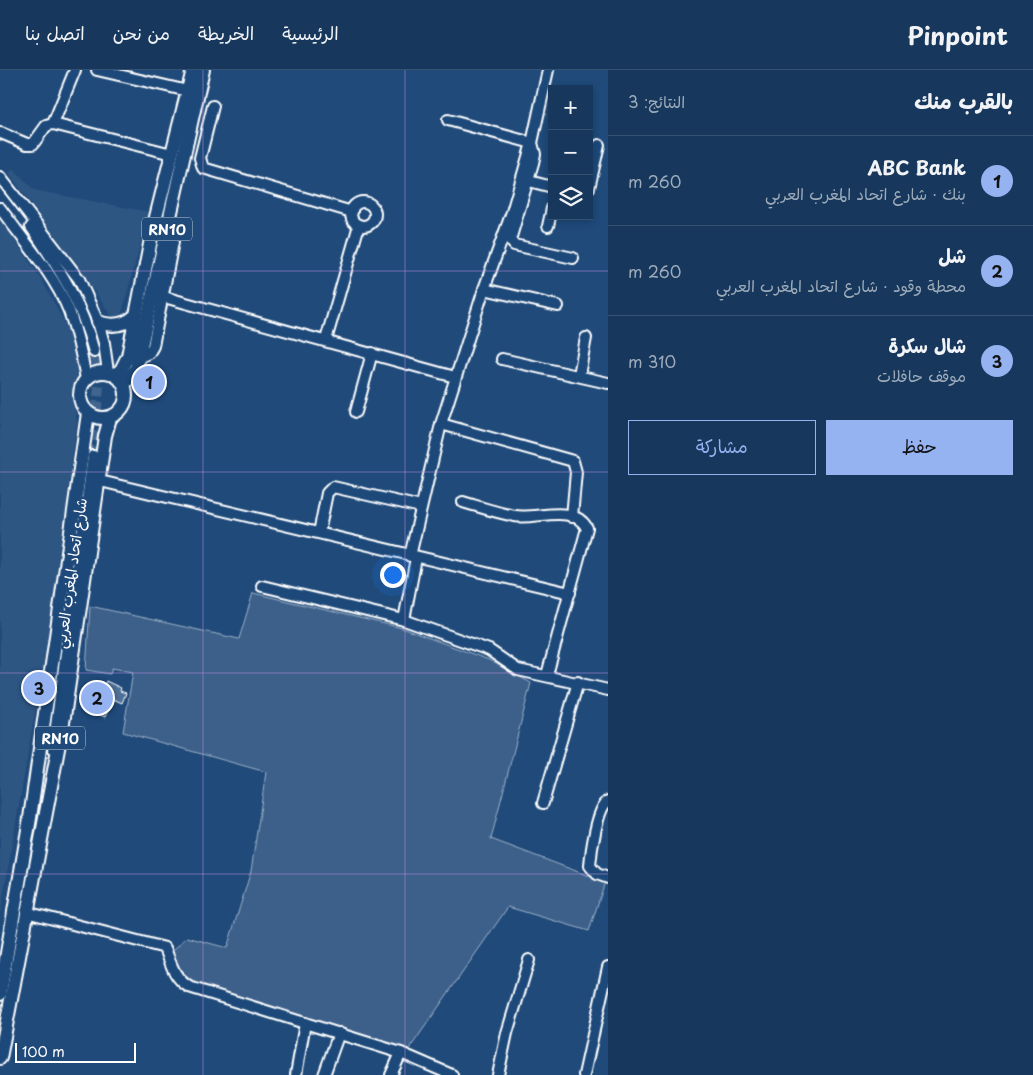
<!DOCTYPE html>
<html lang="ar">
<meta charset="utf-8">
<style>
:root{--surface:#17385c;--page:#203f62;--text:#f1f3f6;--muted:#9eacbb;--line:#365272;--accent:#95b2f1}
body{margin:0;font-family:"Playpen Sans","Playpen Sans Arabic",sans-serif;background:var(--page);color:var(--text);direction:rtl}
.controls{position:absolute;right:15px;top:15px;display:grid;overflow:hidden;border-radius:0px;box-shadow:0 2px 8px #0003}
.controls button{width:45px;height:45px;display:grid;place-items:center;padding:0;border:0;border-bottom:1px solid var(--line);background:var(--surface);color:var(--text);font:25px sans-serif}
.scale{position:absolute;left:15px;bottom:12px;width:121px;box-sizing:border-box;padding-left:5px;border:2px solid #fff;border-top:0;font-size:14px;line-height:18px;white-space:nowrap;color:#fff;-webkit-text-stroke:4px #1f4a7a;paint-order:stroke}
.you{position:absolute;left:392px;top:504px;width:18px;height:18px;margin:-12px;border:4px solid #fff;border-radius:50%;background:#1a73e8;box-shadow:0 0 0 8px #1a73e833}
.badge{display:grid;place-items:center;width:32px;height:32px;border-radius:50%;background:var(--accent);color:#111;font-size:16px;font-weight:700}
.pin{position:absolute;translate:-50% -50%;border:2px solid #fff;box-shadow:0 1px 5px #0006}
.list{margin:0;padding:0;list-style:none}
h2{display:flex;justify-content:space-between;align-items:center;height:65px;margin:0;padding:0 20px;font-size:21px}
h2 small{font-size:16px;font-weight:400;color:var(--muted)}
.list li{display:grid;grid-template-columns:32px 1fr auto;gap:15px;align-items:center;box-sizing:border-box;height:90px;padding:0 20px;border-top:1px solid var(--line)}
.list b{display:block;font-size:19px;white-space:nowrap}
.list p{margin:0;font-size:16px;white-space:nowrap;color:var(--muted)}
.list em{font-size:16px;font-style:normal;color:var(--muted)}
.actions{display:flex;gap:10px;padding:15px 20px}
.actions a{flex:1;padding:11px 0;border:1px solid var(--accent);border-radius:0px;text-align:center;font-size:18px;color:var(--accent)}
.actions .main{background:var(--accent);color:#111}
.icon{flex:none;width:28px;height:28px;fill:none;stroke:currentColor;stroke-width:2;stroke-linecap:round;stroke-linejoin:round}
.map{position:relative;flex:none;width:608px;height:1005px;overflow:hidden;direction:ltr}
header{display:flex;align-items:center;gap:30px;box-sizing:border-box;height:70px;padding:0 25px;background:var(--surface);border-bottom:1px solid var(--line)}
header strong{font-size:24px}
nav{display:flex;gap:28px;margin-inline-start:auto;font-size:18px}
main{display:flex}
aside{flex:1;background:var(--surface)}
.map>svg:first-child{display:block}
.built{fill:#2e5683}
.green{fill:#3c618b;stroke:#9eb0c5}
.building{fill:#507197;stroke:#fff}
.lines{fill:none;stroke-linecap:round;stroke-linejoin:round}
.minor-tunnel{stroke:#41658e;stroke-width:10;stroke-dasharray:10 5;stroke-linecap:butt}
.minor-casing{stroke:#fff;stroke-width:14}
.major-casing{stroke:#fff;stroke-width:16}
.minor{stroke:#1f4a7a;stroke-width:10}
.major{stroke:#1f4a7a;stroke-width:12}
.grid{fill:none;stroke:#b68bdc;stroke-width:1;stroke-opacity:0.55}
.labels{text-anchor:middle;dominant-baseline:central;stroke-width:5;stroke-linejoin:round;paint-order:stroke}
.shield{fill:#1f4a7a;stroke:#bcc9d7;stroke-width:1}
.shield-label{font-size:14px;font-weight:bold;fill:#fff}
.street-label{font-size:15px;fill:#fff;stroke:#1f4a7a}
</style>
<header>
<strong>Pinpoint</strong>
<nav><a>الرئيسية</a><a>الخريطة</a><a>من نحن</a><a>اتصل بنا</a></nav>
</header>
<main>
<aside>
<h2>بالقرب منك<small>النتائج: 3</small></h2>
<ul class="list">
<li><span class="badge">1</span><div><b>ABC Bank</b><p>بنك · شارع اتحاد المغرب العربي</p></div><em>260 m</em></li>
<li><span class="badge">2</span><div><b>شل</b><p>محطة وقود · شارع اتحاد المغرب العربي</p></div><em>260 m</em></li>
<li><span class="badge">3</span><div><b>شال سكرة</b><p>موقف حافلات</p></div><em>310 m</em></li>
</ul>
<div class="actions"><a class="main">حفظ</a><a>مشاركة</a></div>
</aside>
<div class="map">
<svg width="608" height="1005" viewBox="0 0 608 1005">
<rect width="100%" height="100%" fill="#1f4a7a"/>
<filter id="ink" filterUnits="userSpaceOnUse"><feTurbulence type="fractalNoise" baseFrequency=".02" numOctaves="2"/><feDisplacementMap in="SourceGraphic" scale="10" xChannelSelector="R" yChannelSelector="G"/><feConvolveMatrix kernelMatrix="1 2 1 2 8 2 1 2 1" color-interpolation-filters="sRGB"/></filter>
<g filter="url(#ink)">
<!-- built -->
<g class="built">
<polygon points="14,99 34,120 149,142 121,246 112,246 9,103"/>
<polygon points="0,149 42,210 68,260 77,299 77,307 72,323 77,352 52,544 0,845"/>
</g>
<!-- green -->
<polygon class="green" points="253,523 402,558 489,590 531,613 491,769 605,812 589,861 508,837 408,981 196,914 182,903 172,881 187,867 227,878 251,801 266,702 123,662 133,602 112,598 110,604 86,600 90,536 239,569"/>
<!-- building -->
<polygon class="building" points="95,611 104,615 106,611 121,618 120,621 126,623 122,633 113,629 105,647 80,636 85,625 88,627"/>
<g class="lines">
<!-- minor-tunnel -->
<polyline class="minor-tunnel" points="93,386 99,316 94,282"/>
<!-- minor casing -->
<g class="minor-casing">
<g id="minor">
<polyline points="97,0 188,21"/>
<polyline points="213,36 200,88 203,98 352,142"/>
<polyline points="448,50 532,73 535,84 533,93 510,170 514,175 573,188"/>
<polyline points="53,54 75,0"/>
<polyline points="1,63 27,74 33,74 46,56 53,54 172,84"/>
<polyline points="0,107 79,209 98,252 104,273 108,302"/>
<polyline points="529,111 552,117"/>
<polyline points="589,118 599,75"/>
<circle cx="363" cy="144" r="12"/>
<path d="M0,138c23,32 54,66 69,103 8,22 13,45 17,68"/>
<polyline points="548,156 552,138"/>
<path d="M31,157c29,43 50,74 63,125"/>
<polyline points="484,219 558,236"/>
<polyline points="164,227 455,307"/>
<polyline points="326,270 359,155"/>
<polyline points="138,288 149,283 153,276 173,172 166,163"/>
<polyline points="502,289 608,313"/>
<polyline points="579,305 586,268"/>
<polyline points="356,342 372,283"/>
<polyline points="441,354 573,391 576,402 572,447"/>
<polyline points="100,411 570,523"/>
<path d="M463,432c17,5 34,11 52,14 21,4 58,-13 72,12l-40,147"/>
<polyline points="319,463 327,423 333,417 421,437"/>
<polyline points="410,486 441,354 484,219 512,142 532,73 548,0"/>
<polyline points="262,516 404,550 489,580 518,600 608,620"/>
<polyline points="404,550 416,488"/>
<polyline points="53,678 93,386"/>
<path d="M608,731c-11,7 -17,51 -18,65l7,8 11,4"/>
<polyline points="543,733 578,612"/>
<path d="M26,842l139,36c6,16 9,30 24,39l212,66 51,22"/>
<polyline points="296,1005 305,953"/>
<polyline points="324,1005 339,963"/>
<polyline points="391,1005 401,983"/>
<polyline points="498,1005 507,963 529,890"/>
<polyline points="584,1005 608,897"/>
</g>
</g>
<!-- major casing -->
<g class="major-casing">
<g id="major">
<path d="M98,252c14,5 26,4 37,-6"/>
<circle cx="103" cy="325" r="23"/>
<polyline points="114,305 121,300 128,286 153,159 193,0"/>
<polyline points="124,315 136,298 203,0"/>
<polyline points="0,924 30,748 88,343"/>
<polyline points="0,988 64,647 105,366 110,348"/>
</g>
</g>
<!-- minor -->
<use href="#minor" class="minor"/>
<!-- major -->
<use href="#major" class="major"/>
</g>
</g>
<!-- grid -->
<path class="grid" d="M203,0v1005M405,0v1005M0,201h608M0,402h608M0,603h608M0,804h608"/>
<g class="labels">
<!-- shield labels -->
<g class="shield">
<rect x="142" y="147.5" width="50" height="23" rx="4"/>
<rect x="35" y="656.5" width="50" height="23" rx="4"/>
</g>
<g class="shield-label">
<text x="167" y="159">RN10</text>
<text x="60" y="668">RN10</text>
</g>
<!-- street labels -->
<g class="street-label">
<text transform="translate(70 503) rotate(-82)">شارع اتحاد المغرب العربي</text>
</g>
</g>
</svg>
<div class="controls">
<button>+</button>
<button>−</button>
<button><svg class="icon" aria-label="layers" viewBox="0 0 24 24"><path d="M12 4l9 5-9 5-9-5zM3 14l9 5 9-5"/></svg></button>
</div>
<div class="scale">100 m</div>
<div class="you"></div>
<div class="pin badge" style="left:149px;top:312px">1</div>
<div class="pin badge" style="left:97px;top:628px">2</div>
<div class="pin badge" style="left:39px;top:618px">3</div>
</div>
</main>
